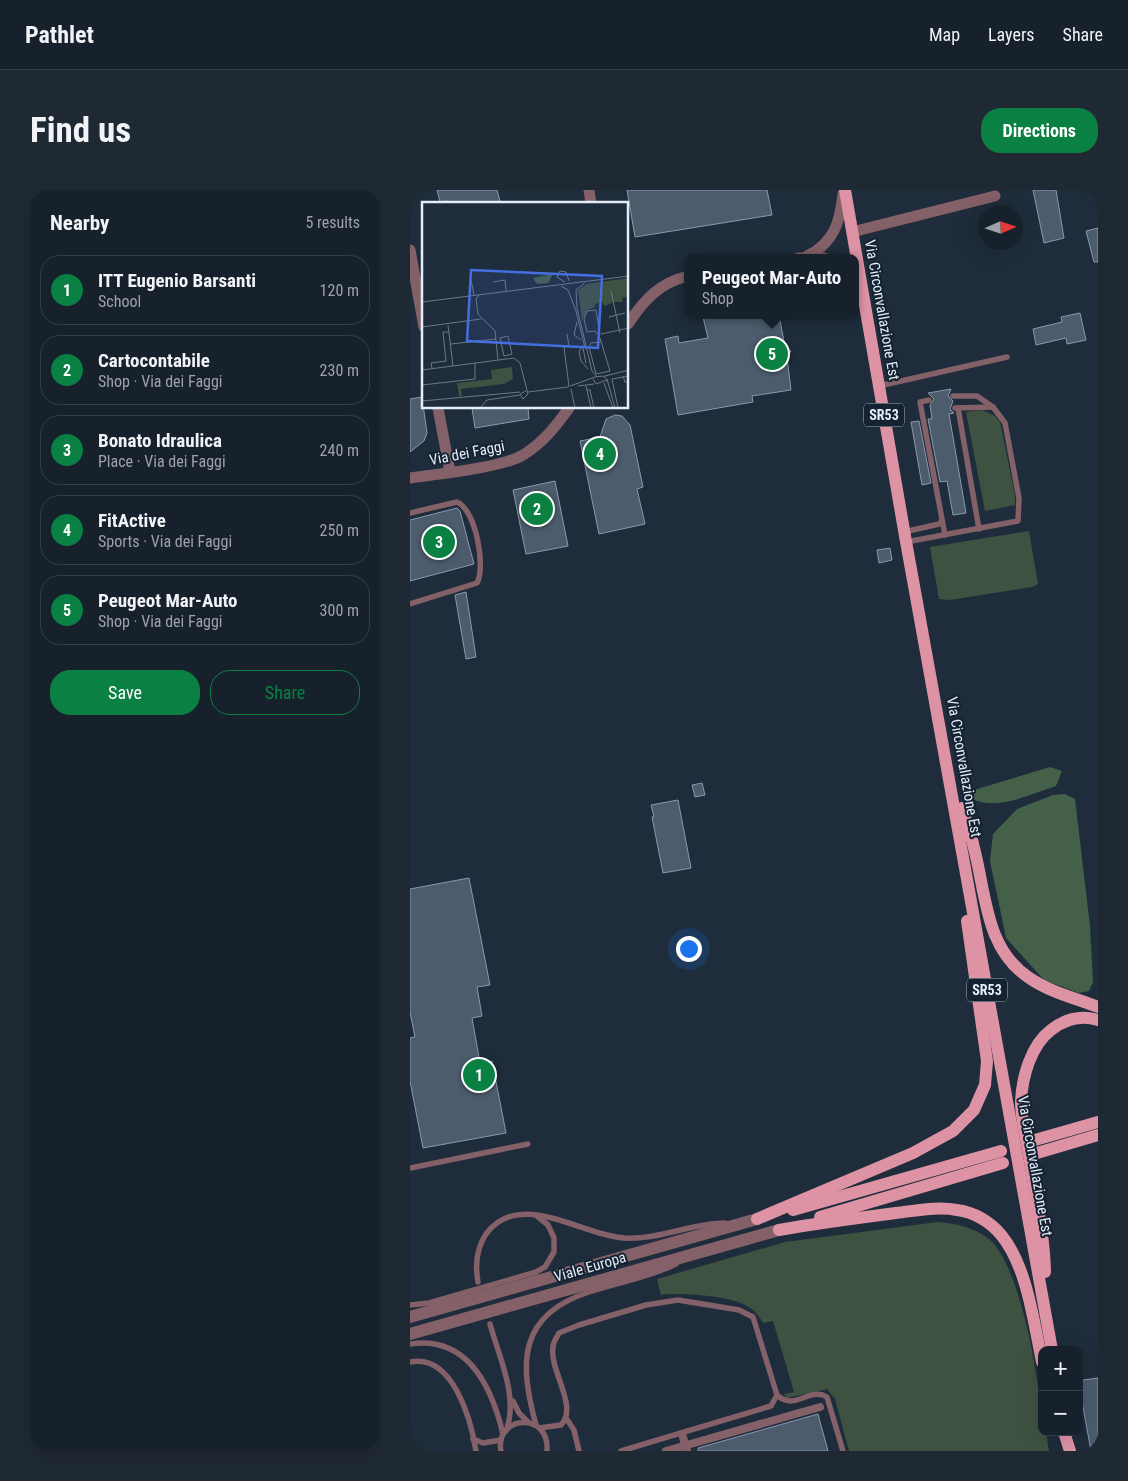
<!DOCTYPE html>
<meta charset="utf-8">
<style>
:root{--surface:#16212c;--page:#1f2934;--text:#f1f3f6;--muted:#9ea3a9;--line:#353e48;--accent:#0b8043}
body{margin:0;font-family:"Roboto Condensed",sans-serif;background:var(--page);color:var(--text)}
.controls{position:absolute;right:15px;bottom:15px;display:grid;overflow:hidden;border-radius:10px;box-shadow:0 5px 20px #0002}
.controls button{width:45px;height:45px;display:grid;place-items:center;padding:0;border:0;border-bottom:1px solid var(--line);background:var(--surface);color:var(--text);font:25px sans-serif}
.compass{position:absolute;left:568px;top:15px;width:45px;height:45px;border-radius:50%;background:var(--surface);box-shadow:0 5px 20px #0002;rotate:87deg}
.you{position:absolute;left:278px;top:758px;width:18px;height:18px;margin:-12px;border:4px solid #fff;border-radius:50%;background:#1a73e8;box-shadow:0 0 0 8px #1a73e833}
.badge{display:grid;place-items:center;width:32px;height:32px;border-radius:50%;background:var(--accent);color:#fff;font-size:16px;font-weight:700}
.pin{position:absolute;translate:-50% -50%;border:2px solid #fff;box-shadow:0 1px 5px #0006}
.popup{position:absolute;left:274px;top:64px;width:175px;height:65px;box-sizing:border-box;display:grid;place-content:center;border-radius:10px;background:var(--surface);filter:drop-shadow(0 1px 4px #0005);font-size:16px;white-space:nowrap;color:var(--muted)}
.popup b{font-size:19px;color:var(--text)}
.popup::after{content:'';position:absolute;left:50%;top:100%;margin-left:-10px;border:10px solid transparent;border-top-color:var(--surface)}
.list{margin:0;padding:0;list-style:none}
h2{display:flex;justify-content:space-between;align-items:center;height:65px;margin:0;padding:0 20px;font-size:21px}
h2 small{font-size:16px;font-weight:400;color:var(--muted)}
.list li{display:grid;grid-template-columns:32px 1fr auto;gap:15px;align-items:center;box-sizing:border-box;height:70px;margin:0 10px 10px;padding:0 10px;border:1px solid var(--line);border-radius:20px}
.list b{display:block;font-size:19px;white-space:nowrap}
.list p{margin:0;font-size:16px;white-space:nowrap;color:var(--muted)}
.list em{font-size:16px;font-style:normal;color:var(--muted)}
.actions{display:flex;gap:10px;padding:15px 20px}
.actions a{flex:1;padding:11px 0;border:1px solid var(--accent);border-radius:20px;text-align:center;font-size:18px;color:var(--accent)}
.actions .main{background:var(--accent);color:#fff}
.map{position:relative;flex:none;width:688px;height:1261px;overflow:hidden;border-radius:20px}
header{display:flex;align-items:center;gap:30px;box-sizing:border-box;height:70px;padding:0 25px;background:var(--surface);border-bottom:1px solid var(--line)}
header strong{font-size:24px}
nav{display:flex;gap:28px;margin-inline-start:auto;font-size:18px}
.intro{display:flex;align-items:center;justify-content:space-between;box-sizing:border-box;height:120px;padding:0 30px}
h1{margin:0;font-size:35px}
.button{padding:12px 22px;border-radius:20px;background:var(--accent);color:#fff;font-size:18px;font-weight:700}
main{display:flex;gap:30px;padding:0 30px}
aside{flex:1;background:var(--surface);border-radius:20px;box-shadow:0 5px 20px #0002}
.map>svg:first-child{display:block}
.green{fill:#3f5242}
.forest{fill:#446049}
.building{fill:#4c5c6d;stroke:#899aae}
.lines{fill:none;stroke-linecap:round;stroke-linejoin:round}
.service{stroke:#846068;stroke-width:5.5}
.pedestrian{stroke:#846068;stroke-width:8}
.minor{stroke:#846068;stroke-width:11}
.tertiary{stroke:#846068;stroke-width:12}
.primary{stroke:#de93a5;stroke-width:12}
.labels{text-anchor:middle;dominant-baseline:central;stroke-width:4;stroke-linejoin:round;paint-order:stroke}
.shield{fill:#142231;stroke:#a6b0bc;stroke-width:1}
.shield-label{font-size:14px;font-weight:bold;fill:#e4edf8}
.street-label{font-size:15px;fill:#e4edf8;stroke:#142231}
.inset-road{fill:none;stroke:#6d7987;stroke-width:1}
.view{fill:#456ede;fill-opacity:0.15;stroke:#456ede;stroke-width:2.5}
.inset-edge{fill:none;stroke:#e4edf8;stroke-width:2.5}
</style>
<header>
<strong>Pathlet</strong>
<nav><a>Map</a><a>Layers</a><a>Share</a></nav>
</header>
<div class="intro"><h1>Find us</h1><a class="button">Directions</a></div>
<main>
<aside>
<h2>Nearby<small>5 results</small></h2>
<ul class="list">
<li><span class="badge">1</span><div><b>ITT Eugenio Barsanti</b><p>School</p></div><em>120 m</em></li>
<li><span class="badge">2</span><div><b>Cartocontabile</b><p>Shop · Via dei Faggi</p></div><em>230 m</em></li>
<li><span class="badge">3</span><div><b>Bonato Idraulica</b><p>Place · Via dei Faggi</p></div><em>240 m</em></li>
<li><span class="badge">4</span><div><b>FitActive</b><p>Sports · Via dei Faggi</p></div><em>250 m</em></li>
<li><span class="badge">5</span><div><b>Peugeot Mar-Auto</b><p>Shop · Via dei Faggi</p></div><em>300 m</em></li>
</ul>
<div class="actions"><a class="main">Save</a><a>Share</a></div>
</aside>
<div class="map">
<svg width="688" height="1261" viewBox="0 0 688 1261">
<rect width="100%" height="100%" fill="#1e2c3b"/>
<!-- green -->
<g class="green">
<polygon points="572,220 585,226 590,232 605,305 605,315 575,321 556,222"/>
<polygon points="619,341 628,394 622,397 540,410 529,409 520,357"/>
<path d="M528,1032c19,2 36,5 51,17 32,26 53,151 53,193h4l3,19h-200l-14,-52 -8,-10 -40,9 -3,-4 10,-2 -21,-71 -10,2c-4,-7 -8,-13 -16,-17 -16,-10 -67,-14 -86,-11l-4,-16 128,-37z"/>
</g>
<!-- forest -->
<g class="forest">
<path d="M640,577l12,4 -6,15c-26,8 -60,26 -86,12l4,-8z"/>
<polygon points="655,604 665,609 680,736 683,792 679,801 669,803 634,790 596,748 580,671 583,644 607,619 643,605"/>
</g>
<!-- building -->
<g class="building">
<polygon points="27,0 87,0 90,11 73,14 38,14 38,11 30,12"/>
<polygon points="217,0 357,0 362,25 225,47"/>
<polygon points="623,0 646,0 654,48 634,53"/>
<polygon points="688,38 688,72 684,72 676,41"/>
<polygon points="670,123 676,150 657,154 656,148 626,155 623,139 652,132 651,127"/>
<polygon points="303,125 349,125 350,128 369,125 375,157 381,161 377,167 381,200 342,206 343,212 268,225 255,149 268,146 269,153 298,148 293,127"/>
<polygon points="541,199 538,206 543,211 540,219 544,223 539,224 556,323 543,325 537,291 530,292 518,229 522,229 520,215 524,209 518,203"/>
<polygon points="12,207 17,243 14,251 0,262 0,209"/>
<polygon points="62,218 118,218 119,229 65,238"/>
<polygon points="205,225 212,226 220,235 233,297 227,299 235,334 189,344 170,251 190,247 196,229"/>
<polygon points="509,231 521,293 512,295 501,232"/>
<polygon points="145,291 158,356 116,364 103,300"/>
<polygon points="47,318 50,321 64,374 0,391 0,330"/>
<polygon points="480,358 482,370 469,373 467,360"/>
<polygon points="56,402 66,467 56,469 45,405"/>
<polygon points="292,593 295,605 285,607 282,595"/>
<polygon points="268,610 281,678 253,683 242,627 244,627 241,615"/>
<polygon points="59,688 80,795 67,797 72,826 62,828 70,873 82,871 96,943 13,958 0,891 0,848 5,847 0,822 0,699"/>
<polygon points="688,1188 688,1261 681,1261 669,1195 673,1190"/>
<polygon points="408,1224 418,1261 288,1261 288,1258"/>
</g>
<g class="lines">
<!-- service -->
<g class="service">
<polyline points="469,196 597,167"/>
<polyline points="519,210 510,212 535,345"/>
<polyline points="545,218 583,217"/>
<polyline points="548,218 569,339"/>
<path d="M0,323l47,-11c19,8 29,65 20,81l-67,21"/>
<polyline points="494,342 529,334 532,331"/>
<polyline points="496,352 608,331 609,308 595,233 583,217 567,206 543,206"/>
<polyline points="0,978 118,954"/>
<path d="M68,1092c-3,-17 -2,-33 8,-48 34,-46 96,2 138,4 36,2 67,-15 101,-15"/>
<polyline points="0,1115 19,1113 126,1082 135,1077 144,1062 144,1048 138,1035 127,1026"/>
<path d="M80,1134c9,33 29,73 16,107"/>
<path d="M0,1154c58,-9 82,44 93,90"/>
<path d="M0,1172c43,-9 61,58 66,89"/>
<path d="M367,1205c18,17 33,-9 50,2l16,54"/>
<polyline points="103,1211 109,1223 118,1232"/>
<polyline points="156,1228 164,1240 169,1261"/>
<path d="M126,1235c-17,-62 -18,-110 53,-133 29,-10 59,-14 87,-28"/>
<path d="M129,1238l22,-3c18,-18 -12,-55 -8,-78 0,-5 4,-10 6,-14l20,-8 67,-20 32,-5 61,10 14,7 24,78 -6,11 -150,45"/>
<polyline points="63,1249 73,1253 91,1250"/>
<path d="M91,1261c-7,-35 49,-41 46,0"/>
</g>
<!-- pedestrian -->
<g class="pedestrian">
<polyline points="272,1244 277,1261"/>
<polyline points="256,1261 410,1217"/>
</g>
<!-- minor -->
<g class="minor">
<polyline points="179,0 181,14"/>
<polyline points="442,42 585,6"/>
<polyline points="0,60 14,137"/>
<path d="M397,66c27,-13 33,-34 36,-62"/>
<polyline points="388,68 414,68"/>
<path d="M218,134c16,-24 31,-41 60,-48"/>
<polyline points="28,218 40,282"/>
<path d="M0,288c28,-4 91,-10 113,-23 20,-12 33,-29 46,-47"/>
</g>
<!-- tertiary -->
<g class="tertiary">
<polyline points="0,1127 347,1029"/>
<polyline points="0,1144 369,1040"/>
</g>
<!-- primary -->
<g class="primary">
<polyline points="435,0 495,346 642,1160"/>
<path d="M552,618c4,13 9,26 12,40 12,45 11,100 54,129 21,15 47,21 70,30"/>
<polyline points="625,950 688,932"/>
<polyline points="627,963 688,945"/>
<polyline points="383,1020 591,961"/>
<polyline points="410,1027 593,973"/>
<polyline points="347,1029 503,963 543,941 564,920 575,895 577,871 557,731"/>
<path d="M369,1040c39,-7 78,-12 117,-17 20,-2 41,-7 61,-3 17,2 34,12 45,26 25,31 32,87 40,126"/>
<path d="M635,1082c-1,-40 -10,-79 -16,-117 -3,-18 -8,-36 -8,-53 1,-25 10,-57 30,-72 14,-11 30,-15 47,-10"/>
<polyline points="654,1242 660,1261"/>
</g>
</g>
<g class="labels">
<!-- shield labels -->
<g class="shield">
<rect x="454" y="213.5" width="40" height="23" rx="4"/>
<rect x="557" y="788.5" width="40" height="23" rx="4"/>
</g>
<g class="shield-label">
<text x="474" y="225">SR53</text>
<text x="577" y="800">SR53</text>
</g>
<!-- street labels -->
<g class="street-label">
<text transform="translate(472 120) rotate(80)">Via Circonvallazione Est</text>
<text transform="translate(57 263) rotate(-11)">Via dei Faggi</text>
<text transform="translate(554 577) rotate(80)">Via Circonvallazione Est</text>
<text transform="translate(625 976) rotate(80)">Via Circonvallazione Est</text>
<text transform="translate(180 1077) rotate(-16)">Viale Europa</text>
</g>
</g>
<!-- overview -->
<g transform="translate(12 12)">
<rect width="206" height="206" fill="#1e2c3b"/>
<path d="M206,76v18l-6,2 1,4h-10l-8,4 -3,-4 -7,2 -1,4 -7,2 -5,11 -4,-31 9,-6zM90,165l1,12 -9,5 -43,5 1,7h-3l-2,-13 35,-4 -1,-9z" fill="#3f5242"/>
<path d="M131,72l-5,9 -11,1 -4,-6z" fill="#446049"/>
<path class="inset-road" d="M49,78l3,15M71,80l12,-2 1,11M143,80l-8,-5 3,-6 6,1 3,9M139,84l7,4 8,21M189,89l9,42M57,93l-3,4 2,15 17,17 3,29M0,100l207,-26M155,106l15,63 5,6M155,106l-1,-18 9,-7M154,109l9,37M187,115l16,-4M155,120l-3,13 7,5M26,123l5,41M0,125l59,-8M145,132l2,12 -5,1 5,40M175,132l-2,-3 -8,1 -3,-13 3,-8 9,-1 4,24M179,132l28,-6M86,134l4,18 -8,2 -4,-18zM178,136l10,33 -14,3 -7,-27 2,-4 10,-1M29,142l45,-5M161,143l-4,7 2,9 7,8M161,146l3,15M10,166l-1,-5 15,-2 -3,-29h6M0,168l92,-12 6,5 8,31 -5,5 -3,-5 6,-3M183,174l24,-6M201,174l2,6h3l-1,-6M185,177l8,29M182,181l9,25M0,183l53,-6v-16M148,184l25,-9 9,-1 3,4 -11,4 -3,-5M156,184l16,-2M164,184l5,22M149,187l4,19M165,188h3l4,18M106,190l40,-5M0,199l98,-9M58,206l7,-8 33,-5M196,206l-6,-29 17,-3"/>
<path class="view" d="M49,68l131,6 -4,72 -131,-7z"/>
<rect width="206" height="206" class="inset-edge"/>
</g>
</svg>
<div class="controls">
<button>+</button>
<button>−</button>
</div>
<svg class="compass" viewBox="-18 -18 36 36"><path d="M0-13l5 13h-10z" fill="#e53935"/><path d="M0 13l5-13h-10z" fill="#9ea3a9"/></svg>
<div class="you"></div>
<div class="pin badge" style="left:69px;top:885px">1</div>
<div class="pin badge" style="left:127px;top:319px">2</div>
<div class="pin badge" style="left:29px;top:352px">3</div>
<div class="pin badge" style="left:190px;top:264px">4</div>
<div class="pin badge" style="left:362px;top:164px">5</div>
<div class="popup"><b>Peugeot Mar-Auto</b>Shop</div>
</div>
</main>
